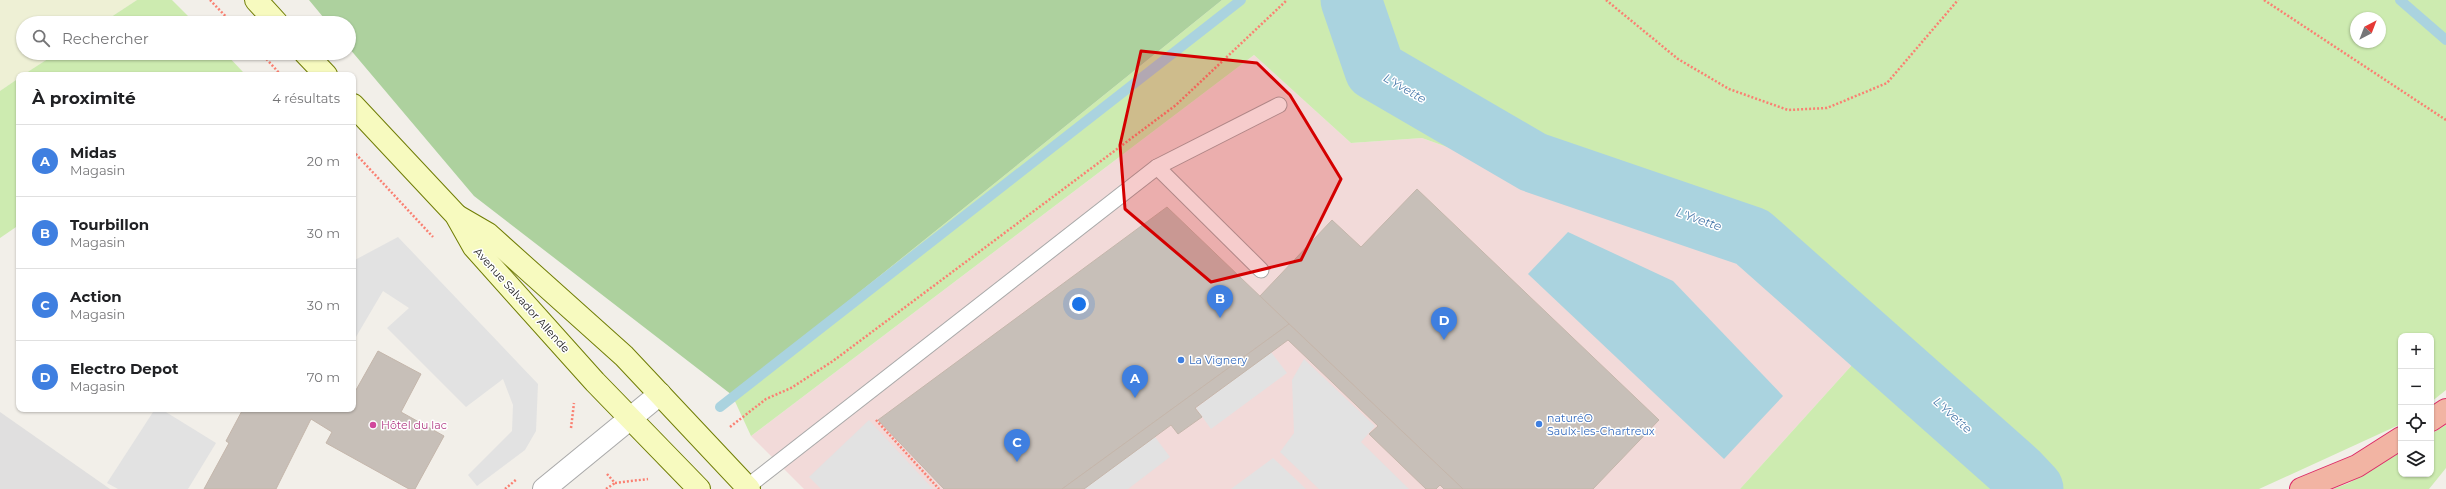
<!DOCTYPE html>
<html lang="fr">
<meta charset="utf-8">
<style>
:root{--surface:#fff;--page:#f6f6f6;--text:#202124;--muted:#757577;--line:#e0e0e0;--accent:#d40000}
body{margin:0;font-family:Montserrat,sans-serif;background:var(--page);color:var(--text)}
.controls{position:absolute;right:12px;bottom:12px;display:grid;overflow:hidden;border-radius:8px;box-shadow:0 1px 3px #0004}
.controls button{width:36px;height:36px;display:grid;place-items:center;padding:0;border:0;border-bottom:1px solid var(--line);background:var(--surface);color:var(--text);font:20px sans-serif}
.compass{position:absolute;left:2350px;top:12px;width:36px;height:36px;border-radius:50%;background:var(--surface);box-shadow:0 1px 3px #0004;rotate:42deg}
.you{position:absolute;left:1079px;top:304px;width:14px;height:14px;margin:-10px;border:3px solid #fff;border-radius:50%;background:#1a73e8;box-shadow:0 0 0 6px #1a73e833}
.badge{display:grid;place-items:center;width:26px;height:26px;border-radius:50%;background:var(--accent);color:#fff;font-size:13px;font-weight:700}
.pin{position:absolute;translate:-50% -33px;filter:drop-shadow(0 1px 2px #0008)}
.pin::after{content:'';position:absolute;top:21px;width:14px;height:12px;background:inherit;clip-path:polygon(0 0,100% 0,50% 100%)}
.list{margin:0;padding:0;list-style:none}
h2{display:flex;justify-content:space-between;align-items:center;height:52px;margin:0;padding:0 16px;font-size:17px}
h2 small{font-size:13px;font-weight:400;color:var(--muted)}
.list li{display:grid;grid-template-columns:26px 1fr auto;gap:12px;align-items:center;box-sizing:border-box;height:72px;padding:0 16px;border-top:1px solid var(--line)}
.list b{display:block;font-size:15px;white-space:nowrap}
.list p{margin:0;font-size:13px;white-space:nowrap;color:var(--muted)}
.list em{font-size:13px;font-style:normal;color:var(--muted)}
.icon{flex:none;width:22px;height:22px;fill:none;stroke:currentColor;stroke-width:2;stroke-linecap:round;stroke-linejoin:round}
.map{position:relative;flex:none;width:2446px;height:489px;overflow:hidden}
.search{position:absolute;background:var(--surface);box-shadow:0 1px 3px #0004;left:16px;top:16px;width:340px;height:44px;display:flex;align-items:center;gap:10px;box-sizing:border-box;padding:0 14px;border-radius:22px;color:var(--muted);font-size:15px}
.panel{position:absolute;background:var(--surface);box-shadow:0 1px 3px #0004;left:16px;top:72px;width:340px;height:340px;border-radius:8px}
.map>svg:first-child{display:block}
.residential{fill:#e0dfdf}
.commercial{fill:#f2dad9}
.farmland{fill:#eef0d5}
.grass{fill:#cdebb0;fill-rule:evenodd}
.forest{fill:#add19e}
.parking{fill:#e2e2e2}
.water{fill:#aad3df}
.lines{fill:none;stroke-linecap:round;stroke-linejoin:round}
.stream{stroke:#aad3df;stroke-width:10}
.river{stroke:#aad3df;stroke-width:61}
.building{fill:#c7bfb8;stroke:#c4b6ab}
.service-casing{stroke:#a9a9a9;stroke-width:17}
.minor-casing{stroke:#a9a9a9;stroke-width:24}
.secondary-casing{stroke:#707d05;stroke-width:24}
.trunk-casing{stroke:#dc2a67;stroke-width:24}
.path{stroke:#fa8072;stroke-width:2.5;stroke-dasharray:2 2;stroke-linecap:butt}
.service{stroke:#fff;stroke-width:15}
.minor{stroke:#fff;stroke-width:22}
.secondary{stroke:#f7fabf;stroke-width:22}
.trunk{stroke:#f2b4a3;stroke-width:22}
.marked{fill:#d40000;fill-opacity:0.2;stroke:#d40000;stroke-width:3;stroke-linejoin:round}
.shop-dot{fill:#3f7fe0;stroke:#fff;stroke-width:1.5}
.hotel-dot{fill:#d1479c;stroke:#fff;stroke-width:1.5}
.labels{text-anchor:middle;dominant-baseline:central;stroke-width:3;stroke-linejoin:round;paint-order:stroke}
.street-label{font-size:11px;fill:#222;stroke:#fff}
.shop-label{font-size:11px;fill:#366cbe;stroke:#fff;text-anchor:start}
.hotel-label{font-size:11px;fill:#b23c85;stroke:#fff;text-anchor:start}
.water-label{font-size:12px;font-style:italic;fill:#4a7aab;stroke:#fff}
</style>
<div class="map">
<svg width="2446" height="489" viewBox="0 0 2446 489">
<rect width="100%" height="100%" fill="#f2efe9"/>
<!-- residential -->
<polygon class="residential" points="0,412 110,489 0,489"/>
<!-- commercial -->
<polygon class="commercial" points="1254,55 1351,143 1422,138 1741,252 1862,354 1740,489 804,489 751,436"/>
<!-- farmland -->
<polygon class="farmland" points="0,0 137,0 102,23 23,23 23,53 57,53 23,75 19,75 19,78 0,91"/>
<!-- grass -->
<g class="grass">
<polygon points="137,0 172,0 195,23 102,23"/>
<path d="M1222,0h1224v390l-15,12v-66h-30v88l-142,65h-519l122,-135 -121,-102 -319,-114 -71,5 -97,-88 -503,381 -19,-41zM2356,18h24v24h-24z"/>
<polygon points="57,53 225,53 243,72 238,75 23,75"/>
<polygon points="19,78 19,225 0,238 0,91"/>
<polygon points="2446,425 2446,468 2429,489 2333,489 2349,483 2401,452 2401,474 2431,474 2431,434"/>
</g>
<!-- forest -->
<polygon class="forest" points="309,0 1222,0 732,395 474,196 349,48 349,23 328,23"/>
<!-- parking -->
<g class="parking">
<polygon points="398,237 538,384 536,431 525,450 477,486 468,475 512,431 513,405 503,379 466,407 387,328 409,308 383,291 353,342 353,261"/>
<polygon points="1271,352 1287,373 1211,429 1196,408"/>
<polygon points="1304,359 1375,426 1361,442 1409,489 1319,489 1280,452 1294,433 1292,380"/>
<polygon points="155,409 161,409 216,443 188,489 118,489 107,483"/>
<polygon points="869,420 933,489 821,489 809,477"/>
<polygon points="1155,437 1170,457 1128,489 1084,489"/>
<polygon points="1273,458 1306,489 1231,489"/>
</g>
<!-- water -->
<polygon class="water" points="1568,232 1673,281 1783,396 1724,459 1528,274"/>
<g class="lines">
<!-- stream -->
<g class="stream">
<polyline points="2400,0 2446,40"/>
<polyline points="720,407 1241,0"/>
</g>
<!-- river -->
<polyline class="river" points="1351,0 1375,70 1533,162 1752,237 2017,472 2033,489"/>
</g>
<!-- building -->
<g class="building">
<polygon points="1417,189 1659,420 1593,489 1463,489 1260,296 1332,220 1361,247"/>
<polygon points="1167,207 1289,324 1062,489 944,489 878,420"/>
<polygon points="1289,324 1463,489 1444,489 1440,485 1436,489 1426,489 1369,434 1378,426 1288,340 1195,408 1202,417 1178,434 1171,425 1084,489 1062,489"/>
<polygon points="378,351 421,374 401,412 444,436 415,489 409,489 326,443 332,432 311,419 276,489 204,489 229,443 226,441 243,409 353,409 353,388 356,390"/>
</g>
<g class="lines">
<!-- service casing -->
<g class="service-casing">
<g id="service">
<polyline points="1157,167 1261,270"/>
<polyline points="747,487 1157,167 1279,105"/>
</g>
</g>
<!-- minor casing -->
<g class="minor-casing">
<polyline id="minor" points="544,489 660,394"/>
</g>
<!-- secondary casing -->
<g class="secondary-casing">
<g id="secondary">
<polyline points="256,0 277,23"/>
<polyline points="305,53 326,75"/>
<polyline points="353,105 456,215 474,247 595,382 699,489"/>
<polyline points="457,216 488,234 624,356 749,489"/>
</g>
</g>
<!-- trunk casing -->
<g class="trunk-casing">
<g id="trunk">
<polyline points="2431,420 2446,410"/>
<polyline points="2301,489 2357,466 2401,438"/>
</g>
</g>
<!-- path -->
<g class="path">
<polyline points="210,0 232,23"/>
<polyline points="1606,0 1678,59 1729,89 1788,110 1827,108 1887,83 1958,0"/>
<polyline points="2264,0 2446,120"/>
<polyline points="261,53 281,75"/>
<polyline points="353,151 433,237"/>
<polyline points="876,420 939,489"/>
<polyline points="730,427 766,399 791,388 833,361 1176,105 1287,0"/>
<polyline points="571,428 574,403"/>
<polyline points="607,474 615,483 648,479"/>
<polyline points="505,489 517,479"/>
<polyline points="606,489 615,483"/>
</g>
<!-- service -->
<use href="#service" class="service"/>
<!-- minor -->
<use href="#minor" class="minor"/>
<!-- secondary -->
<use href="#secondary" class="secondary"/>
<!-- trunk -->
<use href="#trunk" class="trunk"/>
</g>
<!-- marked area -->
<path class="marked" d="M1141,51l116,12 33,32 51,84 -40,81 -90,22 -86,-73 -5,-64z"/>
<!-- markers -->
<g class="shop-dot">
<circle cx="1181" cy="360" r="4"/>
<circle cx="1539" cy="424" r="4"/>
</g>
<circle class="hotel-dot" cx="373" cy="425" r="4"/>
<g class="labels">
<!-- street labels -->
<g class="street-label">
<text transform="translate(522 300) rotate(48)">Avenue Salvador Allende</text>
</g>
<!-- shop labels -->
<g class="shop-label">
<text x="1189" y="360">La Vignery</text>
<text x="1547" y="418">naturéO<tspan x="1547" dy="13">Saulx-les-Chartreux</tspan></text>
</g>
<!-- hotel labels -->
<g class="hotel-label">
<text x="381" y="425">Hôtel du lac</text>
</g>
<!-- water labels -->
<g class="water-label">
<text transform="translate(1405 88) rotate(30)">L'Yvette</text>
<text transform="translate(1699 219) rotate(19)">L'Yvette</text>
<text transform="translate(1953 415) rotate(42)">L'Yvette</text>
</g>
</g>
</svg>
<div class="controls">
<button>+</button>
<button>−</button>
<button><svg class="icon" aria-label="locate" viewBox="0 0 24 24"><circle cx="12" cy="12" r="6"/><path d="M12 2v4M12 18v4M2 12h4M18 12h4"/></svg></button>
<button><svg class="icon" aria-label="layers" viewBox="0 0 24 24"><path d="M12 4l9 5-9 5-9-5zM3 14l9 5 9-5"/></svg></button>
</div>
<svg class="compass" viewBox="-18 -18 36 36"><path d="M0-13l5 13h-10z" fill="#e53935"/><path d="M0 13l5-13h-10z" fill="#757577"/></svg>
<div class="you"></div>
<div class="pin badge" style="left:1135px;top:398px;background:#3f7fe0">A</div>
<div class="pin badge" style="left:1220px;top:318px;background:#3f7fe0">B</div>
<div class="pin badge" style="left:1017px;top:462px;background:#3f7fe0">C</div>
<div class="pin badge" style="left:1444px;top:340px;background:#3f7fe0">D</div>
<div class="search"><svg class="icon" aria-label="search" viewBox="0 0 24 24"><circle cx="10" cy="10" r="6"/><path d="M15 15l6 6"/></svg>Rechercher</div>
<section class="panel">
<h2>À proximité<small>4 résultats</small></h2>
<ul class="list">
<li><span class="badge" style="background:#3f7fe0">A</span><div><b>Midas</b><p>Magasin</p></div><em>20 m</em></li>
<li><span class="badge" style="background:#3f7fe0">B</span><div><b>Tourbillon</b><p>Magasin</p></div><em>30 m</em></li>
<li><span class="badge" style="background:#3f7fe0">C</span><div><b>Action</b><p>Magasin</p></div><em>30 m</em></li>
<li><span class="badge" style="background:#3f7fe0">D</span><div><b>Electro Depot</b><p>Magasin</p></div><em>70 m</em></li>
</ul>
</section>
</div>
